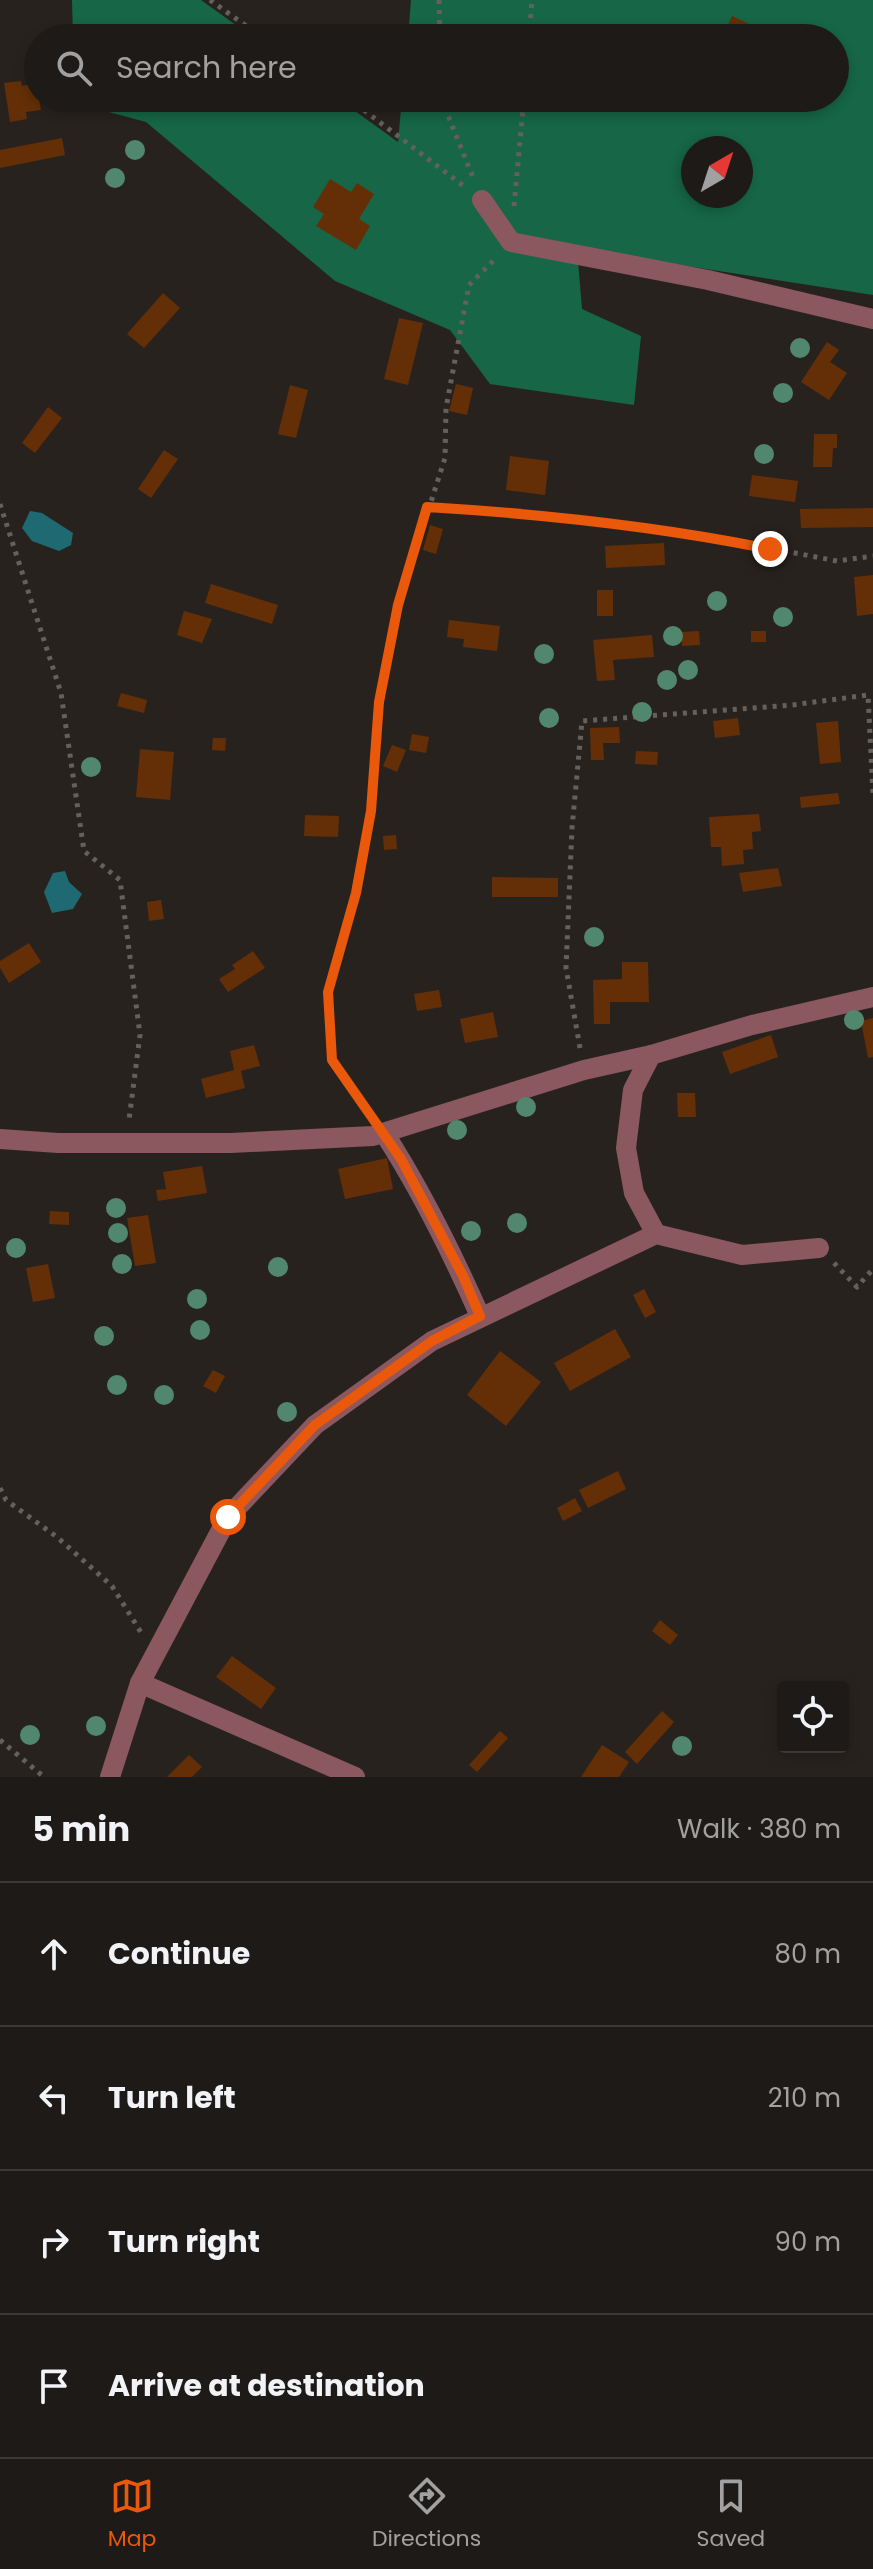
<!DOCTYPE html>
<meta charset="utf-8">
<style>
:root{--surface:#1e1a17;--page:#2b2724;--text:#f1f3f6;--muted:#a1a1a1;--line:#3c3836;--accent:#ea580c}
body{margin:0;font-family:Poppins,sans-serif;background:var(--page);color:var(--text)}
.controls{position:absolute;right:24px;bottom:24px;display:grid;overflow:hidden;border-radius:8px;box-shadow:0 4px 12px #0003}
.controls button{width:72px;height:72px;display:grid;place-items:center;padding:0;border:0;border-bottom:2px solid var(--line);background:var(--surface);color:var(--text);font:40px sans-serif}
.compass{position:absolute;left:681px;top:136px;width:72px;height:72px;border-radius:50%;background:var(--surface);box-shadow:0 4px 12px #0003;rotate:39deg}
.stop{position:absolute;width:24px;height:24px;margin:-18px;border:6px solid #ea580c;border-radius:50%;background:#fff}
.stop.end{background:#ea580c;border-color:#fff;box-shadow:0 2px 8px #0008}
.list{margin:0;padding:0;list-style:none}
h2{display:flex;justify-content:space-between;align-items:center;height:104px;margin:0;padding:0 32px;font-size:34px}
h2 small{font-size:26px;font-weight:400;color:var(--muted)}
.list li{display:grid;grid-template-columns:52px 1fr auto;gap:24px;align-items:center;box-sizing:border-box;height:144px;padding:0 32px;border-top:2px solid var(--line)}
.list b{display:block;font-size:30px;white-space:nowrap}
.list em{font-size:26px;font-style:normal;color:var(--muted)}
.icon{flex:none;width:44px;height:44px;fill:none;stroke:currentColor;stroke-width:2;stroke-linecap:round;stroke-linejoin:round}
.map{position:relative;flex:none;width:873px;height:1777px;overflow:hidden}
.search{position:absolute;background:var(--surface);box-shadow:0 4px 12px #0003;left:24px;right:24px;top:24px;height:88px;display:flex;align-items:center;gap:20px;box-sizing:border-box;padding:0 28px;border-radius:44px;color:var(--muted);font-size:30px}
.sheet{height:680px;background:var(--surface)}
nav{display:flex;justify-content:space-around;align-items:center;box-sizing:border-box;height:112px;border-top:2px solid var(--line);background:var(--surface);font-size:22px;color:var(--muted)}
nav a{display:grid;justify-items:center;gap:4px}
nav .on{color:var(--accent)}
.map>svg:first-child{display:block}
.forest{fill:#166647;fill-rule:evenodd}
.water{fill:#1e6972}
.building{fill:#642f07}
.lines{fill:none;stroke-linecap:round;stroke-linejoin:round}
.path{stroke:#65605d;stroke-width:5;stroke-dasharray:4 6;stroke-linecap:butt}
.street{stroke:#8a585e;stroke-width:20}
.tree{fill:#51886d}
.route{stroke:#ea580c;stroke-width:10}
</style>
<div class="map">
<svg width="873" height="1777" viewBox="0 0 873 1777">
<rect width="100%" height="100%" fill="#28221f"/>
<!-- forest -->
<g class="forest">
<polygon points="72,0 201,0 254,38 73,38"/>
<path d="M411,0h462v295l-296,-46 5,60 59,27 -7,69 -144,-21 -40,-54 -115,-49 -189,-159 -71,-19 -1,-5h263l61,44 4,-44h433v-60h-427zM693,148h48v48h-48z"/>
</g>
<!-- water -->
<g class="water">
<polygon points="30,511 42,513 73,533 71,545 59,551 32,541 22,528"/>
<polygon points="65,871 69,882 82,894 73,909 52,913 44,892 53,873"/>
</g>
<!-- building -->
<g class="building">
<polygon points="732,16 754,26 748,38 722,38"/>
<polygon points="21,81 22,86 36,83 41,110 26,112 27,119 10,122 4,83"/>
<polygon points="62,138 65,155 0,168 0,150"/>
<polygon points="330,179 351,192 357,183 374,194 359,219 370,226 356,250 316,226 324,214 313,207"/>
<polygon points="163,293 180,308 144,348 127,334"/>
<polygon points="399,318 423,323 408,385 384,379"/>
<polygon points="827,342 839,350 830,362 847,373 829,400 801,382"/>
<polygon points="456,384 473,388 467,415 449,411"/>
<polygon points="290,385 308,390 296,438 278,434"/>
<polygon points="48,407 62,418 35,453 22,443"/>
<polygon points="814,434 837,434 837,448 833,448 832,467 813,467"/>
<polygon points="164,450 178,459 151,498 138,489"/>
<polygon points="510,456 549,461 545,495 506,490"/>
<polygon points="752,475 798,481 795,502 749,496"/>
<polygon points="873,508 873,527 801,528 800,509"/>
<polygon points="430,525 443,529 436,554 423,550"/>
<polygon points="664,543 665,565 606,568 605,546"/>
<polygon points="873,575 873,614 857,616 854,577"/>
<polygon points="211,584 278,605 272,624 205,603"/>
<rect x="597" y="590" width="16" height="26"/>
<polygon points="184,611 212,619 202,643 177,635"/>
<polygon points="449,620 500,626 497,651 463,647 464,639 447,637"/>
<polygon points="699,631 700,645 682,646 681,632"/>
<rect x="751" y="631" width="15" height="11"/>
<polygon points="652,635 654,657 613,660 615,680 597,681 593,640"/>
<polygon points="121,693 147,700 144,713 117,706"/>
<polygon points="738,718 740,735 715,738 713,721"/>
<polygon points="838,721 841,762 820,764 816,723"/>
<polygon points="619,727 620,743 603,743 604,760 591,760 590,728"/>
<polygon points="412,734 429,737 426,753 409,750"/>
<polygon points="213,738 226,738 225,751 212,750"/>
<polygon points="392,745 406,750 397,772 383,766"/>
<polygon points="140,749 174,752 170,800 136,797"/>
<polygon points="636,751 658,752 657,765 635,764"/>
<polygon points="838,793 840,804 801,808 800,797"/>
<polygon points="759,814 761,831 752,832 753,849 743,850 744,864 722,866 721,847 711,847 709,817"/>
<polygon points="305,815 339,816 338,837 304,836"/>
<polygon points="396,835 397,849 384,850 383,836"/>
<polygon points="778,868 782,886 743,892 739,873"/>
<polygon points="492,877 558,878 558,897 492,897"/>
<polygon points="161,900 164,919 149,921 147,902"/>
<polygon points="29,943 41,962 9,983 0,968 0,961"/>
<polygon points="253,951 265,968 228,992 219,979 235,969 232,965"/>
<polygon points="622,962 648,962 649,1002 610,1002 610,1024 594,1024 593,980 622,979"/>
<polygon points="439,990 442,1007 417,1011 414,994"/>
<polygon points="493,1012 498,1037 465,1043 460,1019"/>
<polygon points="873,1018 873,1057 868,1058 861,1021"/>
<polygon points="771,1035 778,1057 730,1074 722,1052"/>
<polygon points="254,1045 260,1066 241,1071 245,1088 206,1098 201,1079 234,1070 230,1051"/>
<polygon points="677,1093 695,1093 696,1117 678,1117"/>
<polygon points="387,1158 393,1189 345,1199 338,1169"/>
<polygon points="202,1166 207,1193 158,1201 156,1190 166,1189 163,1172"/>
<polygon points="50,1211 69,1212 69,1225 49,1224"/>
<polygon points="148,1215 156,1263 135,1266 127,1218"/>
<polygon points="48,1264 55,1298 33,1302 26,1268"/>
<polygon points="644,1289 656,1312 645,1318 633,1295"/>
<polygon points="615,1329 631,1357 570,1391 554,1363"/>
<polygon points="500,1351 541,1382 506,1426 467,1395"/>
<polygon points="213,1370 225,1376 216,1393 203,1386"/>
<polygon points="618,1471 626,1489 588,1508 579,1490"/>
<polygon points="575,1498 582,1511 563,1521 557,1508"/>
<polygon points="660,1620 678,1635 670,1645 652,1631"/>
<polygon points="232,1656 276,1688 261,1709 216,1677"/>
<polygon points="662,1711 674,1722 637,1764 625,1752"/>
<polygon points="500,1731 508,1738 477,1772 469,1765"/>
<polygon points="602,1745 629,1762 619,1777 581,1777"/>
<polygon points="189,1755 202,1767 192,1777 167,1777"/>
</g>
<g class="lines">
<!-- path -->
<g class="path">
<polyline points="210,0 263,38"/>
<polyline points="439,0 440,38"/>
<polyline points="529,38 532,0"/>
<polyline points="348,98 465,187"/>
<polyline points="441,98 474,180"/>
<polyline points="514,206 524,98"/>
<polyline points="0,504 61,693 84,851 120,880 140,1035 129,1120"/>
<polyline points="427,507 540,514 685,532 837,561 873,556"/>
<polyline points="580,1048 566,968 572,828 582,721 792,705 868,695 873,794"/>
<polyline points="372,1115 332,1060 328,992 356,893 371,811 379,702 398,605 445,458 446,408 469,285 496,258"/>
<polyline points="834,1263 857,1287 873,1269"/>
<polyline points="0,1488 6,1500 57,1537 112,1586 142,1634"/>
<polyline points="0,1740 44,1777"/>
</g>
<!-- street -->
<g class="street">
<polyline points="482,200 511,242 708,280 873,319"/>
<polyline points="651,1055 633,1090 626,1148 634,1193 656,1234"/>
<path d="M384,1133c37,57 68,120 96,183"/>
<polyline points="0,1139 58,1143 231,1143 373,1136 584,1070 651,1055 752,1025 873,997"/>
<polyline points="140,1683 355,1777"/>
<polyline points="110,1777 140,1683 228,1517 315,1425 432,1341 656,1234 742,1255 819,1248"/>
</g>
</g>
<!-- trees -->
<g class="tree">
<circle cx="135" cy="150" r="10"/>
<circle cx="115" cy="178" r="10"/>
<circle cx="800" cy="348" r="10"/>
<circle cx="783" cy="393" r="10"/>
<circle cx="764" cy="454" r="10"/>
<circle cx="717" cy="601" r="10"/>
<circle cx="783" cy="617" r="10"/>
<circle cx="673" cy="636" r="10"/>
<circle cx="544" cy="654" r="10"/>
<circle cx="688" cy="670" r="10"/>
<circle cx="667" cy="680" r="10"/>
<circle cx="642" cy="712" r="10"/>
<circle cx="549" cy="718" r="10"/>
<circle cx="91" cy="767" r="10"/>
<circle cx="594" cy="937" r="10"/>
<circle cx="854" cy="1020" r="10"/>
<circle cx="526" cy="1107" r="10"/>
<circle cx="457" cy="1130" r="10"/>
<circle cx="116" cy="1208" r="10"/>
<circle cx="517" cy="1223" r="10"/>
<circle cx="471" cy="1231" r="10"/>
<circle cx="118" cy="1233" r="10"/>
<circle cx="16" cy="1248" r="10"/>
<circle cx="122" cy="1264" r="10"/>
<circle cx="278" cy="1267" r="10"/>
<circle cx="197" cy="1299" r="10"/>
<circle cx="200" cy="1330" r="10"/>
<circle cx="104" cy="1336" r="10"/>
<circle cx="117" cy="1385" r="10"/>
<circle cx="164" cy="1395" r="10"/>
<circle cx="287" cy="1412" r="10"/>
<circle cx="96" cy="1726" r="10"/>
<circle cx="30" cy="1735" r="10"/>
<circle cx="682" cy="1746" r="10"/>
</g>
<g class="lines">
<!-- route -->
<path class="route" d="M228,1517l87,-92 117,-84 48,-25 -17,-40 -62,-117 -69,-99 -4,-68 28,-99 15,-82 8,-109 19,-97 29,-98c116,7 229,19 343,42"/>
</g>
</svg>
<div class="controls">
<button><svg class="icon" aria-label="locate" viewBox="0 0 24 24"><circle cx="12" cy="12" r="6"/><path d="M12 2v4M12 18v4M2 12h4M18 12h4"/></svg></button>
</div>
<svg class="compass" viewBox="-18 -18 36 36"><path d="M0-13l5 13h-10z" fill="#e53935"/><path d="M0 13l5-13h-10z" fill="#a1a1a1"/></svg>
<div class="stop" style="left:228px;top:1517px"></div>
<div class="stop end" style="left:770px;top:549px"></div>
<div class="search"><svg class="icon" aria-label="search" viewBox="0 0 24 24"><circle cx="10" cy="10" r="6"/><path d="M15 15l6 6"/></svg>Search here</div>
</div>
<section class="sheet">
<h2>5 min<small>Walk · 380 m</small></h2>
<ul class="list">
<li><svg class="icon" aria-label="ahead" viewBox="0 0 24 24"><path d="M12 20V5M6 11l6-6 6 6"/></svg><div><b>Continue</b></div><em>80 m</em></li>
<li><svg class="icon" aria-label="left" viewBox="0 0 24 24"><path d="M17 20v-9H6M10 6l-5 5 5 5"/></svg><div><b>Turn left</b></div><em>210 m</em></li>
<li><svg class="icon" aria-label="right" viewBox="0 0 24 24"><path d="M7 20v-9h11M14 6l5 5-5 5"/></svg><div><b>Turn right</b></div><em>90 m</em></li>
<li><svg class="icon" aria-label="arrive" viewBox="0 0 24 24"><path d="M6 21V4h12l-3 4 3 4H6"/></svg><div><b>Arrive at destination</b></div></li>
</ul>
</section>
<nav>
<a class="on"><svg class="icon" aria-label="map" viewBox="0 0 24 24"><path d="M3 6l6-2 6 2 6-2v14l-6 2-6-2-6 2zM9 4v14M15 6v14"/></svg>Map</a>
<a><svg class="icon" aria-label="directions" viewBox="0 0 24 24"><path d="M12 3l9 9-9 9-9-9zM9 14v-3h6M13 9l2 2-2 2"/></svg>Directions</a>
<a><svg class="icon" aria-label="saved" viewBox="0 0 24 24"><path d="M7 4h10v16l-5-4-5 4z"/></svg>Saved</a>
</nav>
